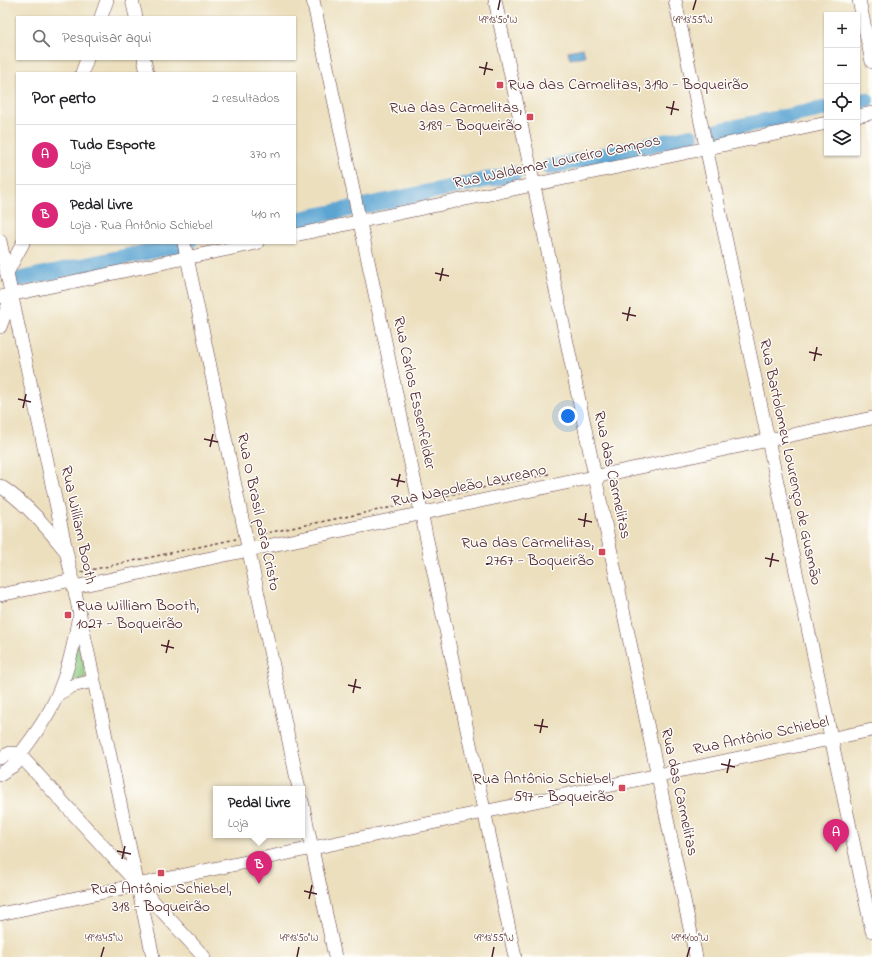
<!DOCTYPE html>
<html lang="pt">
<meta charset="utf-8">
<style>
:root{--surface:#fff;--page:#f2f2f2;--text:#202124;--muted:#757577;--line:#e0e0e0;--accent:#db2777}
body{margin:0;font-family:"Indie Flower",sans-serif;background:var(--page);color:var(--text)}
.controls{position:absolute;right:12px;top:12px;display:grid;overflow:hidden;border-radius:0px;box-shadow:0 1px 3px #0004}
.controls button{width:36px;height:36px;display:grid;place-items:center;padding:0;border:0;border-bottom:1px solid var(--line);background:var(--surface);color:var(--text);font:20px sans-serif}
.you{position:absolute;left:568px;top:416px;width:14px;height:14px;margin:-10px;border:3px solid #fff;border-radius:50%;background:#1a73e8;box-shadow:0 0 0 6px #1a73e833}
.badge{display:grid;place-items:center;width:26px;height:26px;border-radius:50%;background:var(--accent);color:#fff;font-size:13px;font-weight:700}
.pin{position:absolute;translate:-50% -33px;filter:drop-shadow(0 1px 2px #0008)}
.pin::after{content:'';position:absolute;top:21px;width:14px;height:12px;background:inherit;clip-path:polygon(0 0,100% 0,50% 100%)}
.popup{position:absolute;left:213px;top:786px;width:92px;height:52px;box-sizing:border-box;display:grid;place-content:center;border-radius:0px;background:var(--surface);filter:drop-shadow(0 1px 3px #0005);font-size:13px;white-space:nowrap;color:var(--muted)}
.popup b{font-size:15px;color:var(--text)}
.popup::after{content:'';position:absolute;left:50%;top:100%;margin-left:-8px;border:8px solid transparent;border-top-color:var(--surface)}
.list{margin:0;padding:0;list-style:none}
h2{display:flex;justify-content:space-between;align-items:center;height:52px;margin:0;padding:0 16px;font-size:17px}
h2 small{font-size:13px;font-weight:400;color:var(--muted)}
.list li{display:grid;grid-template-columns:26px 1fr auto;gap:12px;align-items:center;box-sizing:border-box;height:60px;padding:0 16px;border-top:1px solid var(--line)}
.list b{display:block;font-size:15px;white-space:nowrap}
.list p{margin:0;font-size:13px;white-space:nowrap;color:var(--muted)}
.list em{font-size:13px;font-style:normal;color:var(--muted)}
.icon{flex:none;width:22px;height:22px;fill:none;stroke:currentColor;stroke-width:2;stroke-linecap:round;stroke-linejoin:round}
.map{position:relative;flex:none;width:872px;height:957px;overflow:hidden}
.search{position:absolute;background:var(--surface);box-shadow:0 1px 3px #0004;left:16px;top:16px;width:280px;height:44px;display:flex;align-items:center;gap:10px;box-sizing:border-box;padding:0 14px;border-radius:0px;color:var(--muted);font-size:15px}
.panel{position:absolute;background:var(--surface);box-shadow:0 1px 3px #0004;left:16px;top:72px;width:280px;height:172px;border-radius:0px}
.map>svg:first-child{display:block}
.green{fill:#89c87f;stroke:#6a7455}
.water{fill:#5ba4d2;stroke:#52627e}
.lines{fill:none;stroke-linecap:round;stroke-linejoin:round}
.river{stroke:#5ba4d2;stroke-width:16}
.minor-casing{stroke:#623c41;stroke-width:14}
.path{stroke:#623c41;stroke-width:1.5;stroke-dasharray:3 3;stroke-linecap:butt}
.minor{stroke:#fff;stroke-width:13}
.ticks{fill:none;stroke:#4a1f2b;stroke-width:1.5}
.poi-dot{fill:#d1495b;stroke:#fdfcf7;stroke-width:1.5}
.labels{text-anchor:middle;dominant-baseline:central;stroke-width:3;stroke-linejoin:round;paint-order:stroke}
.poi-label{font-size:16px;fill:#4a1f2b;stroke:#fdfcf7;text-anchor:end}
.street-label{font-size:16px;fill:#4a1f2b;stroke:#fdfcf7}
.ticks-label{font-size:10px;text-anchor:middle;fill:#4a1f2b;stroke:#fdfcf7;stroke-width:3;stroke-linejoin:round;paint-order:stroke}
</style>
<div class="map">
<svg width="872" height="957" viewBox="0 0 872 957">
<rect width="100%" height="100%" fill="#fdfcf7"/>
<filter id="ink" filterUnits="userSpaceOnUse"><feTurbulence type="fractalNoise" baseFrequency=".025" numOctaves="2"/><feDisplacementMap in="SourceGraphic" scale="8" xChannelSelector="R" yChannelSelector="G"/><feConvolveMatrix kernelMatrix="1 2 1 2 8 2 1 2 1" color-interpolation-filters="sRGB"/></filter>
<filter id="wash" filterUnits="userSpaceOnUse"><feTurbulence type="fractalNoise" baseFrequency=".012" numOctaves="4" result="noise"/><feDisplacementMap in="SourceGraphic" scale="16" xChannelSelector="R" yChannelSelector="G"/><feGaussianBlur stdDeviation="0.9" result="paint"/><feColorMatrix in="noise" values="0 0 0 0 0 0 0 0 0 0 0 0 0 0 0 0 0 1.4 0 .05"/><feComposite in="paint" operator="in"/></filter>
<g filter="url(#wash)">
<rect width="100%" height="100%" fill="#ecdfbe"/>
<!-- green -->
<polygon class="green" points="79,639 86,677 67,684"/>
<!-- water -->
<polygon class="water" points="583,48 585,56 570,59 568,51"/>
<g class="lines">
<!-- river -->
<g class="river">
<polyline points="857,102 866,100"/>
<polyline points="717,131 827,108"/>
<polyline points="549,167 691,136"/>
<polyline points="363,206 514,174"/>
<polyline points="295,220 349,209"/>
<polyline points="21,279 189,243"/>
</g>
</g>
</g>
<g filter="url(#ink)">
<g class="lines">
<!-- minor casing -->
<g class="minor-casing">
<g id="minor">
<polyline points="132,0 136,17"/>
<polyline points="313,0 515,957"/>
<polyline points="495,0 696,957"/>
<polyline points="675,0 872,931"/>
<polyline points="859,0 872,62"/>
<polyline points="101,17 107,0"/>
<polyline points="144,59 147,73"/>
<polyline points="82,73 87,59"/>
<polyline points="857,116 872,113"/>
<polyline points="295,235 827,123"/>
<polyline points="0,241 153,957"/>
<polyline points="184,243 299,789"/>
<polyline points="7,273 23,243"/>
<polyline points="0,297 257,243"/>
<polyline points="0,327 12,295"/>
<path d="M0,486c25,16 46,40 64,63"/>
<polyline points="74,587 872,418"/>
<polyline points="0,595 72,580"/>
<polyline points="58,694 72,686 93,681"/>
<polyline points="19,754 204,957"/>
<polyline points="0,758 10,753 19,754"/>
<path d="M0,774l16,-10c3,-10 8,-15 14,-23 7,-10 14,-20 20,-31 15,-27 23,-59 28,-90"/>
<polyline points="302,801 335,957"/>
<polyline points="0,914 872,730"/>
</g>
</g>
<!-- path -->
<g class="path">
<polyline points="429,499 549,474"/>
<polyline points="257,535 408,504"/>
<polyline points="81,572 236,539"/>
</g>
<!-- minor -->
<use href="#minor" class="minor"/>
</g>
</g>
<!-- ticks -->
<path class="ticks" d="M498,10l2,-10M693,10l3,-10M479,67l14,3M484,75l3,-13M666,107l13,3M671,115l3,-14M435,273l14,3M440,281l3,-13M622,313l14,3M627,321l3,-14M809,352l13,3M814,361l3,-14M18,399l13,3M23,408l3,-14M204,439l14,3M210,447l3,-13M391,479l14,3M397,487l3,-13M578,519l14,3M584,527l2,-14M765,558l14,3M770,567l3,-14M161,645l13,3M166,653l3,-13M348,685l13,3M353,693l3,-14M534,725l14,2M540,733l3,-14M721,764l14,3M727,773l3,-14M117,851l14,3M122,859l3,-13M304,891l13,3M309,899l3,-14M101,957l3,-10M297,957l2,-10M492,957l2,-10M687,957l3,-10"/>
<!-- markers -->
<g class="poi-dot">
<rect x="496" y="81" width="8" height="8" rx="2"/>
<rect x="526" y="113" width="8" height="8" rx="2"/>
<rect x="598" y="548" width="8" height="8" rx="2"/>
<rect x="64" y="611" width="8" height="8" rx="2"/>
<rect x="618" y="784" width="8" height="8" rx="2"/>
<rect x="157" y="869" width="8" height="8" rx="2"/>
</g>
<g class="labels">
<!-- poi labels -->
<g class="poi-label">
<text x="508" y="85" text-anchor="start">Rua das Carmelitas, 3190 - Boqueirão</text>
<text x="522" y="108">Rua das Carmelitas,<tspan x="522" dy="18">3189 - Boqueirão</tspan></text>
<text x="594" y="543">Rua das Carmelitas,<tspan x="594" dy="18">2767 - Boqueirão</tspan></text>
<text x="76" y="606" text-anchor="start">Rua William Booth,<tspan x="76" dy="18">1027 - Boqueirão</tspan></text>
<text x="614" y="779">Rua Antônio Schiebel,<tspan x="614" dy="18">597 - Boqueirão</tspan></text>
<text x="161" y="889" text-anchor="middle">Rua Antônio Schiebel,<tspan x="161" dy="18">318 - Boqueirão</tspan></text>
</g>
<!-- street labels -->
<g class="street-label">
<text transform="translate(557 162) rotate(-12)">Rua Waldemar Loureiro Campos</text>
<text transform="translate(414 393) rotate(78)">Rua Carlos Essenfelder</text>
<text transform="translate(790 462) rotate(78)">Rua Bartolomeu Lourenço de Gusmão</text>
<text transform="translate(612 475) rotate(78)">Rua das Carmelitas</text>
<text transform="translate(469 486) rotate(-12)">Rua Napoleão Laureano</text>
<text transform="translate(258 512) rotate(78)">Rua O Brasil para Cristo</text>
<text transform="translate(78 525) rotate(78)">Rua William Booth</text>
<text transform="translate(761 736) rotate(-12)">Rua Antônio Schiebel</text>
<text transform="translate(679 792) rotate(78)">Rua das Carmelitas</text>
</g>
</g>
<g class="ticks-label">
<text x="498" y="23">49°13'50"W</text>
<text x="693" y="23">49°13'55"W</text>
<text x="104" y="941">49°13'45"W</text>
<text x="299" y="941">49°13'50"W</text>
<text x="494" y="941">49°13'55"W</text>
<text x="690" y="941">49°14'00"W</text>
</g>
</svg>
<div class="controls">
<button>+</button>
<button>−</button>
<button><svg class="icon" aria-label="locate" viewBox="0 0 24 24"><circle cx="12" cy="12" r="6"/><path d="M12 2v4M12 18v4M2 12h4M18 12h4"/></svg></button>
<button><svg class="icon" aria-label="layers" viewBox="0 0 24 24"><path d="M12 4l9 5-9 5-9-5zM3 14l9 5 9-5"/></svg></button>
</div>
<div class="you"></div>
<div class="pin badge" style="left:836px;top:852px">A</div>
<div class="pin badge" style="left:259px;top:884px">B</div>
<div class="popup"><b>Pedal Livre</b>Loja</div>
<div class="search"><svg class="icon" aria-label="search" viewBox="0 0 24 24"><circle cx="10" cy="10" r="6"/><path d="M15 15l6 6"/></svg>Pesquisar aqui</div>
<section class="panel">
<h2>Por perto<small>2 resultados</small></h2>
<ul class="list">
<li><span class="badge">A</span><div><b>Tudo Esporte</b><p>Loja</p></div><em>370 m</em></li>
<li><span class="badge">B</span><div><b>Pedal Livre</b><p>Loja · Rua Antônio Schiebel</p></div><em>410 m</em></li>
</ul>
</section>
</div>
